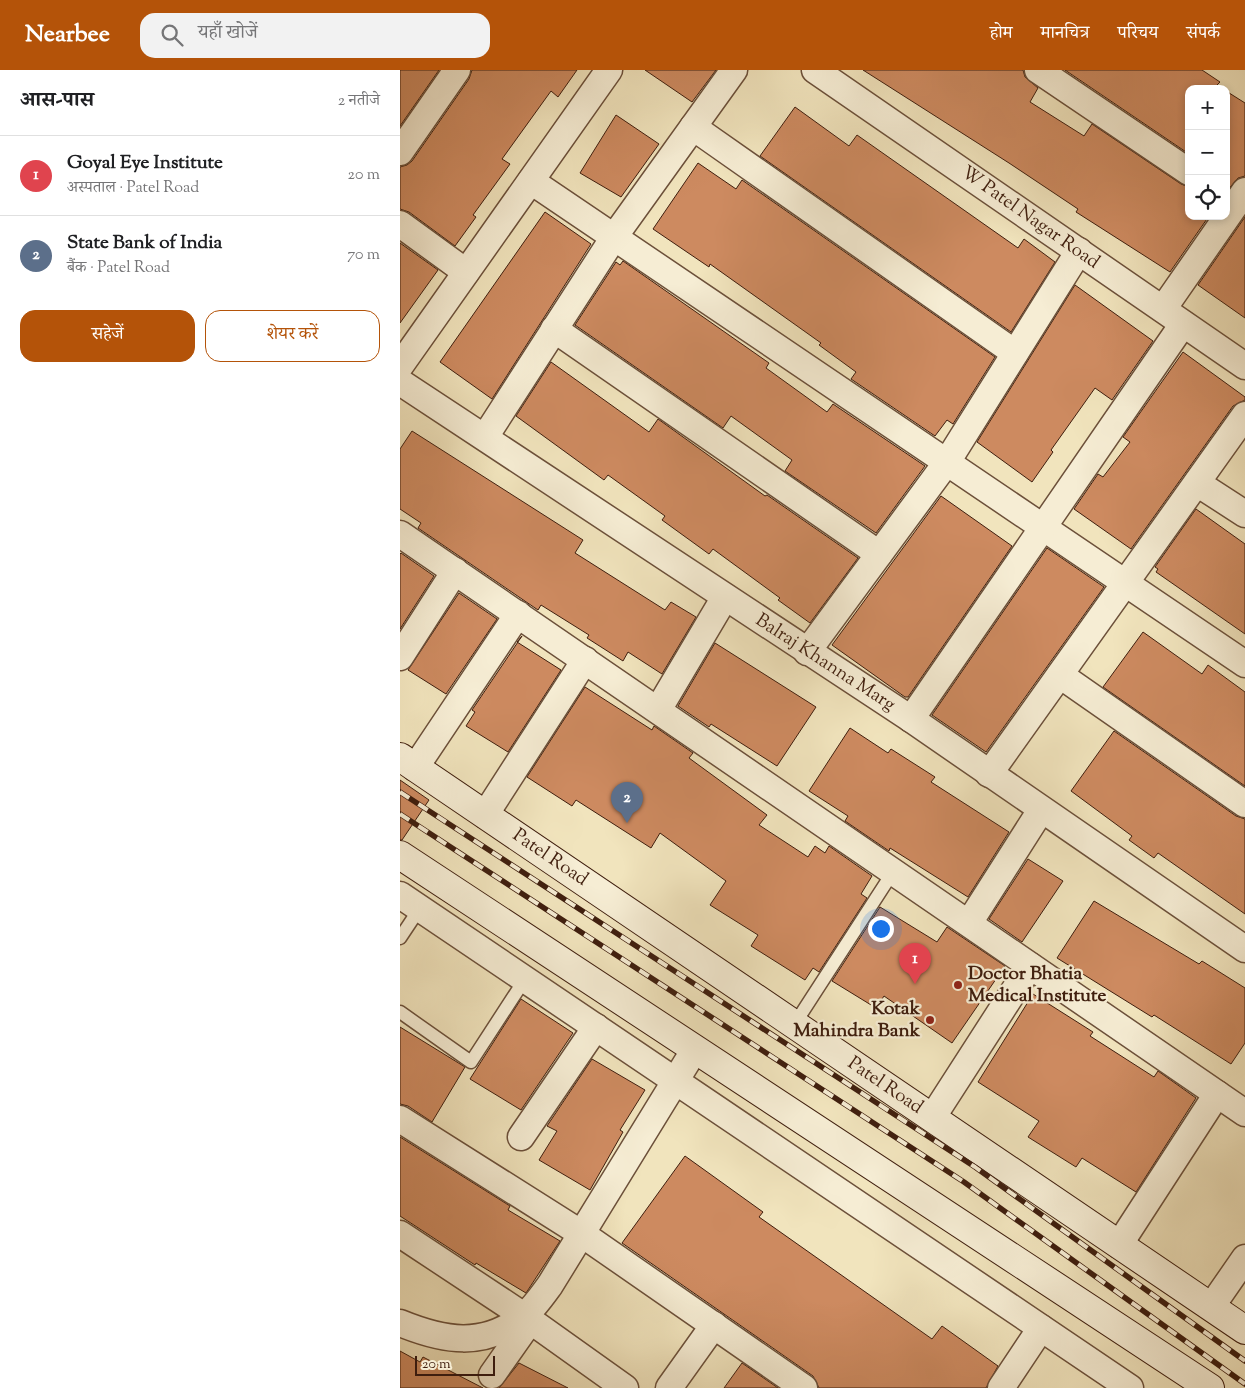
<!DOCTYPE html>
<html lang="hi">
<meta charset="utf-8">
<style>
:root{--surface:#fff;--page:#f2f2f2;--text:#202124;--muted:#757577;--line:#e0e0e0;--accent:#b45309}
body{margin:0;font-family:"Sorts Mill Goudy","Noto Serif Devanagari",serif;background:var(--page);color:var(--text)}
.controls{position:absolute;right:15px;top:15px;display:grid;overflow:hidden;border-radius:10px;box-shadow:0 2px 8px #0003}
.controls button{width:45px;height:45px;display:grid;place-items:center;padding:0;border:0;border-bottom:1px solid var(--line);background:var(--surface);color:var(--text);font:25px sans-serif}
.scale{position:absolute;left:15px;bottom:12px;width:80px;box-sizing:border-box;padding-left:5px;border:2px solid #3f1e0e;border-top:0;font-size:14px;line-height:18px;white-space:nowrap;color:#3f1e0e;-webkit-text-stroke:4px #f6edd4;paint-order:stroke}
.you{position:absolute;left:480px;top:858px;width:18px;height:18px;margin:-12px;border:4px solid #fff;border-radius:50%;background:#1a73e8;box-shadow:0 0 0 8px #1a73e833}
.badge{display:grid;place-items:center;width:32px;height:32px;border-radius:50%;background:var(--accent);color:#fff;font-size:16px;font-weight:700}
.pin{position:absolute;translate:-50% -41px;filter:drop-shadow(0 1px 2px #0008)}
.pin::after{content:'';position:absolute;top:26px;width:18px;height:15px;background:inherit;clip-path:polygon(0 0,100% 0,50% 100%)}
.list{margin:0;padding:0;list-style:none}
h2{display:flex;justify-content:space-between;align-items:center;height:65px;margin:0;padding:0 20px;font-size:21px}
h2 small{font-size:16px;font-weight:400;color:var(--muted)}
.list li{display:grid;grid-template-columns:32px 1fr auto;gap:15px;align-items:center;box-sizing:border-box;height:80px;padding:0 20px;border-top:1px solid var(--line)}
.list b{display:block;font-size:19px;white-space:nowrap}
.list p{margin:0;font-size:16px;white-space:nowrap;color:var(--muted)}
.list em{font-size:16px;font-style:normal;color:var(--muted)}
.actions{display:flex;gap:10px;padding:15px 20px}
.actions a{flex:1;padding:11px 0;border:1px solid var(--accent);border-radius:15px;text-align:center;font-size:18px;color:var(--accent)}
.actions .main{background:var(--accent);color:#fff}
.icon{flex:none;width:28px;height:28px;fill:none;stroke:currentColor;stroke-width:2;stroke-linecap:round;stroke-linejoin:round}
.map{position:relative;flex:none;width:845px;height:1318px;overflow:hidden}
header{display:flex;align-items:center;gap:30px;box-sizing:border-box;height:70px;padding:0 25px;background:var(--accent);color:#fff}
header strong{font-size:24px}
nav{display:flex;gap:28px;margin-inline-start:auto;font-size:18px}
.search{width:350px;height:45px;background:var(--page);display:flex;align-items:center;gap:12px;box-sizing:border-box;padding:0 18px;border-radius:15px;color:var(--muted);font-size:19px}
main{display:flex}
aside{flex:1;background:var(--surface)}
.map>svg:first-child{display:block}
.building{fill:#cd8a60;stroke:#3f1e0e}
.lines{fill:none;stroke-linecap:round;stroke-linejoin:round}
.lane-casing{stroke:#6c503a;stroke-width:15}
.street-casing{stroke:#6c503a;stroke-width:29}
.secondary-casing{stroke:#3f1e0e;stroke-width:30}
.lane{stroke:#f6edd4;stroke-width:12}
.street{stroke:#f6edd4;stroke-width:26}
.secondary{stroke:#f6edd4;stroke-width:28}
.rail-casing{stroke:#3f1e0e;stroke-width:5.5}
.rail{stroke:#f6edd4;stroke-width:4;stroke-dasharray:11;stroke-linecap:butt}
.poi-dot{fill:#8f2418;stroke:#f6edd4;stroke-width:2}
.labels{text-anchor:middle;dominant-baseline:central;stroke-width:4.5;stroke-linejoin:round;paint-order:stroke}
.street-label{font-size:19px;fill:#3f1e0e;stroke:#f6edd4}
.poi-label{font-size:19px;font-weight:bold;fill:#3f1e0e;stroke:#f6edd4;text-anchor:start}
</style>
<header>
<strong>Nearbee</strong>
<div class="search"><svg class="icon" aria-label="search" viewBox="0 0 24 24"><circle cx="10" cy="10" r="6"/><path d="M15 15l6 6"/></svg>यहाँ खोजें</div>
<nav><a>होम</a><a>मानचित्र</a><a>परिचय</a><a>संपर्क</a></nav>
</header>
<main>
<aside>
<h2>आस-पास<small>2 नतीजे</small></h2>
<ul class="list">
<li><span class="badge" style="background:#e0444e">1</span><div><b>Goyal Eye Institute</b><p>अस्पताल · Patel Road</p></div><em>20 m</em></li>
<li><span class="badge" style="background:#5c6f8a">2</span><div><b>State Bank of India</b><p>बैंक · Patel Road</p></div><em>70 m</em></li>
</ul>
<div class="actions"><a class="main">सहेजें</a><a>शेयर करें</a></div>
</aside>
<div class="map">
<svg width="845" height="1318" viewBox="0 0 845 1318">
<rect width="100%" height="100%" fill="#f1e4bd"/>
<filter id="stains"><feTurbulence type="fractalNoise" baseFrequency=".004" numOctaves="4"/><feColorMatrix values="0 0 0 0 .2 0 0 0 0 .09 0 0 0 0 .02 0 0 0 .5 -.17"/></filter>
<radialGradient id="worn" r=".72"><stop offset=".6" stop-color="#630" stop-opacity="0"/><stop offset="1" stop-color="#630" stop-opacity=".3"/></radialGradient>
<!-- building -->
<g class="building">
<polygon points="0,0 39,0 0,56"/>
<polygon points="72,0 177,0 158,27 151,21 102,89 110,94 73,145 76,147 55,176 9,142 0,139 0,97 7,95 12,91 69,9"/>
<polygon points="245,0 316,0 292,32"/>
<polygon points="463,0 623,0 625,7 638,18 630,32 684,66 692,54 781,114 789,117 789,146 809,146 770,202 676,142 678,139 609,93"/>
<polygon points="665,0 802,0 820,12 817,15 823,19 789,19 789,84"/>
<polygon points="826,21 845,33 845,106 838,108 826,122"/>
<polygon points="395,37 449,76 457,65 618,178 624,169 655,192 611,262 360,86"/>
<polygon points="216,45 259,74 221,127 180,103"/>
<polygon points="298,93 336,119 342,110 595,287 553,354 547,350 535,366 451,309 456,302 419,275 421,273 310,194 309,197 253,159"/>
<polygon points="145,142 191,174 92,329 40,292"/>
<polygon points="845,147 845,248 798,215"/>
<polygon points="0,173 38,200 0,253"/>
<polygon points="223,191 369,293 366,298 427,342 433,334 525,396 476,463 385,401 392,390 331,346 323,358 175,255 216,192 220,195"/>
<polygon points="675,215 753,271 712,330 695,318 651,380 653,382 632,412 577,372"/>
<polygon points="783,282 845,327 845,330 833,336 731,479 674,439 698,404 703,407 730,372 723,367"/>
<polygon points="151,292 249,362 258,349 365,426 367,425 458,488 410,553 378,530 380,528 313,479 309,484 262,450 265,446 208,405 204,410 116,346"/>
<polygon points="12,361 183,470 175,483 265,540 271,532 296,547 262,604 228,582 223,591 187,568 189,565 141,535 138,540 18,458 21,453 0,439 0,379"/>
<polygon points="541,426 612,476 508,627 505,627 432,575"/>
<polygon points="796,439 845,474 845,564 756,502 758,499 755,497"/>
<polygon points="647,478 704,517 586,682 532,645"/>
<polygon points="1,483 34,506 0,559 0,484"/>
<polygon points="59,523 97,549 46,624 8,600"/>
<polygon points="743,562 802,604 808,595 845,622 845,716 703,617"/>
<polygon points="122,566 117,572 161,600 108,682 66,656 75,642 72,640"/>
<polygon points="315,573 416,637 377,696 311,654 309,657 278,636"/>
<polygon points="185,617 252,660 254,656 293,683 289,688 367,745 359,755 408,787 415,776 425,783 429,776 472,806 461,824 467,828 419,902 413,898 405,910 351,876 358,865 310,835 326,811 260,763 251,778 176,730 172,736 127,707"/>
<polygon points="450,658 488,683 491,679 535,707 531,712 609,762 568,827 490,778 489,781 445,751 448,746 409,721"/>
<polygon points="714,661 836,746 845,749 845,844 758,783 754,788 729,770 732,766 671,721"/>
<polygon points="0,710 29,730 2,770 0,770"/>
<polygon points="628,789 663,811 622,872 589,849"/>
<polygon points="694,831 799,894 802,891 845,918 845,973 831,994 754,945 752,947 657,888"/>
<polygon points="480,837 537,872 547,857 605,896 552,973 484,926 476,938 432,911"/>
<polygon points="633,924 693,962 690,966 754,1007 758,1001 796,1028 736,1122 682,1088 676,1097 628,1067 639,1051 578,1012"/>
<polygon points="121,929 173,963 121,1040 70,1009"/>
<polygon points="0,957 65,997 32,1052 8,1036 0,1034"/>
<polygon points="192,989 245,1020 220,1060 223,1062 190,1120 139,1090 157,1061 147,1056"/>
<polygon points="0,1067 110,1136 108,1140 160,1171 126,1223 76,1193 75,1195 0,1146"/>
<polygon points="285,1086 363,1142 359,1147 532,1269 542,1256 598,1296 586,1318 419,1318 413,1306 222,1173"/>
<polygon points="0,1281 20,1292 23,1287 83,1318 0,1318"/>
<polygon points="119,1293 168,1318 99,1318"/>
<polygon points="342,1293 378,1318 324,1318"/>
</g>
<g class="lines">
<!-- lane casing -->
<g class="lane-casing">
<g id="lane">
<polyline points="0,868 20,838"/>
<polyline points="0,942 71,992 125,909"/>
<polyline points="394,955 493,802"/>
</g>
</g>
<!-- street casing -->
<g class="street-casing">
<g id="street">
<polyline points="415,0 845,296"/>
<polyline points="638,0 789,102"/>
<polyline points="293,57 615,283"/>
<polyline points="0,82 57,0"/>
<polyline points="131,111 845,594"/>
<polyline points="0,154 66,202"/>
<polyline points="763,239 845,121"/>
<polyline points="154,259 479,484"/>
<polyline points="0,296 209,0"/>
<polyline points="0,312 511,649 845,879"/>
<polyline points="85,367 214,167 334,0"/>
<polyline points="797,413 845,444"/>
<polyline points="0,464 845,1043"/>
<polyline points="407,582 547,392 679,181"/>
<polyline points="0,587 55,501"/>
<polyline points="660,605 845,734"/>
<polyline points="258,640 325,527"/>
<polyline points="511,649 783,254"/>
<polyline points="15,698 118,544"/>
<polyline points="589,704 845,345"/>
<polyline points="85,745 185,590"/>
<polyline points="0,825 730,1318"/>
<polyline points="569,853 641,740"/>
<polyline points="532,1048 630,896"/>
<polyline points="0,1049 182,1164 404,1318"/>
<polyline points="121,1067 196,957"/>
<polyline points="0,1164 124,1246 225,1318"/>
<polyline points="719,1175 817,1024"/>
<polyline points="811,1237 845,1188"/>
<path d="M0,1253c44,18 83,25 123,-6 10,-8 19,-21 27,-32l145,-236"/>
<polyline points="92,1305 130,1251"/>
<polyline points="269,1318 314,1255"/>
<polyline points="601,1318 641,1258"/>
</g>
</g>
<!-- secondary casing -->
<g class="secondary-casing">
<g id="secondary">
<polyline points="0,687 845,1260"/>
<polyline points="0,785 810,1318"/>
</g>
</g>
<!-- lane -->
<use href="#lane" class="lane"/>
<!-- street -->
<use href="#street" class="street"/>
<!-- secondary -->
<use href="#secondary" class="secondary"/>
<!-- rail casing -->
<g class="rail-casing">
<g id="rail">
<polyline points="0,722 575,1097 845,1291"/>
<polyline points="0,744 564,1112 845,1314"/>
</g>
</g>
<!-- rail -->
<use href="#rail" class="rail"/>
</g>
<!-- markers -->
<g class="poi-dot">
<circle cx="558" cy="915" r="5"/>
<circle cx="530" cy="950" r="5"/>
</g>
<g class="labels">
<!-- street labels -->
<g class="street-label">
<text transform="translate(630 148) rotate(35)">W Patel Nagar Road</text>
<text transform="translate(425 593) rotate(33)">Balraj Khanna Marg</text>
<text transform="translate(150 788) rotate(34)">Patel Road</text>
<text transform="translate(485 1016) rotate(34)">Patel Road</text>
</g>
<!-- poi labels -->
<g class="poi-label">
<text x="568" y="904">Doctor Bhatia<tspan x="568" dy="22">Medical Institute</tspan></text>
<text x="520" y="939" text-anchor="end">Kotak<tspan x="520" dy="22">Mahindra Bank</tspan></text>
</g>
</g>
<rect width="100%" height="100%" filter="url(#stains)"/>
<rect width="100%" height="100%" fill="url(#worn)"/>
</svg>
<div class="controls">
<button>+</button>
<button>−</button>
<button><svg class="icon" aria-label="locate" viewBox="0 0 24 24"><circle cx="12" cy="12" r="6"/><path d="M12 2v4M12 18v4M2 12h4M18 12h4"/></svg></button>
</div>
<div class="scale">20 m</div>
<div class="you"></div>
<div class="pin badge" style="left:515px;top:914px;background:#e0444e">1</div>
<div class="pin badge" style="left:227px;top:753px;background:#5c6f8a">2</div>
</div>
</main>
